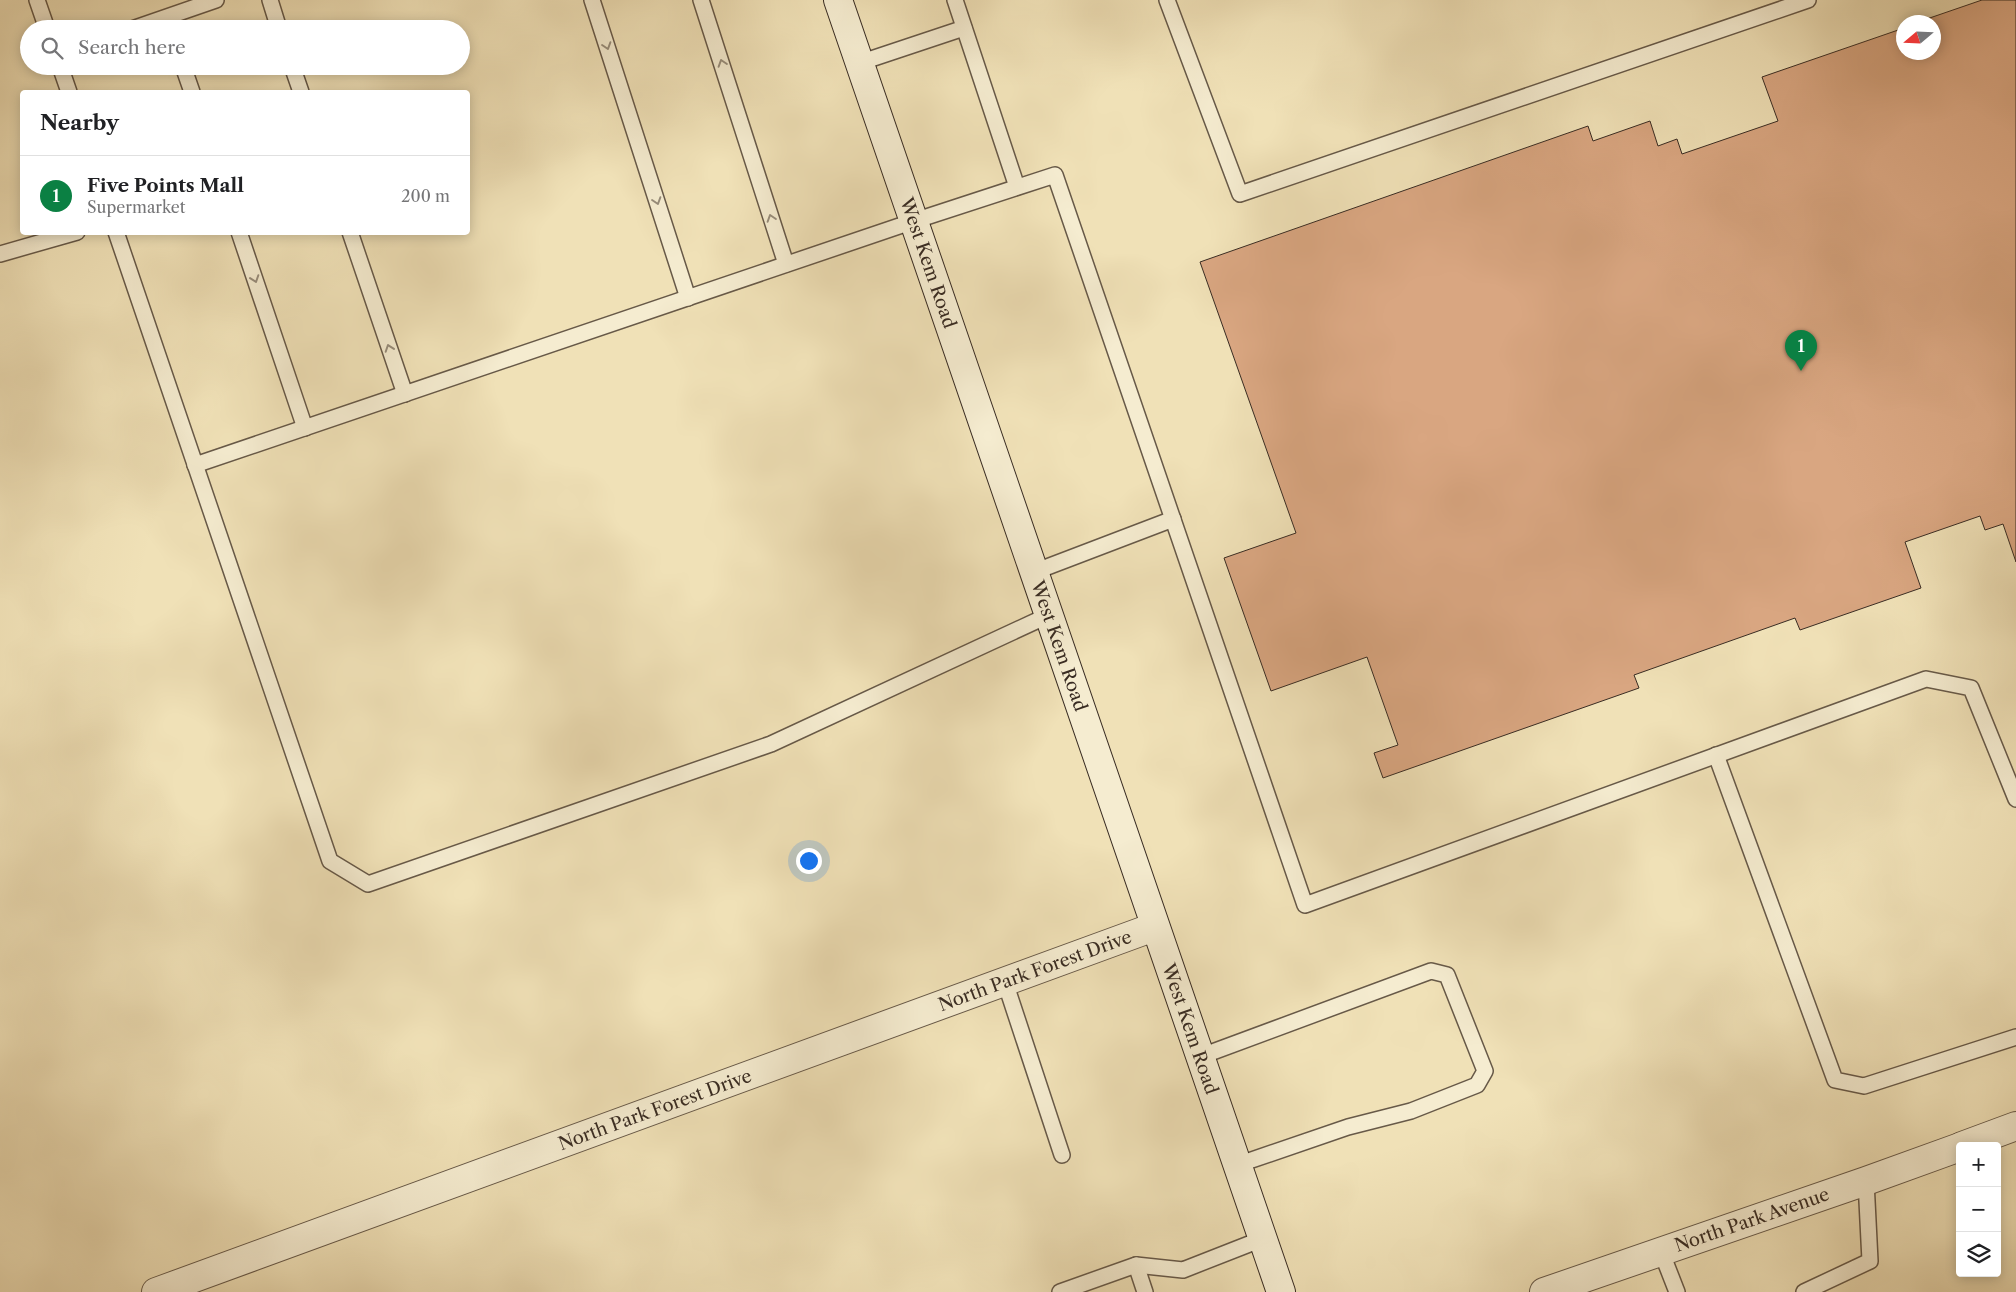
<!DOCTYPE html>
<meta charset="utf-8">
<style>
:root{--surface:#fff;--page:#f6f6f6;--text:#202124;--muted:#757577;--line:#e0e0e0;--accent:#0b8043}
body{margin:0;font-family:"Libre Caslon Text",serif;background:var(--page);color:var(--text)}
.controls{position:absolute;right:15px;bottom:15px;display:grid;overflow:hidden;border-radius:5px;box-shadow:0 2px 12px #0003}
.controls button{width:45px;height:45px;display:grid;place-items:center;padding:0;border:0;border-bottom:1px solid var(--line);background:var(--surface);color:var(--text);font:25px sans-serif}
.compass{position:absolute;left:1896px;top:15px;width:45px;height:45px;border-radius:50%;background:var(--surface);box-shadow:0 2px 12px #0003;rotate:251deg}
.you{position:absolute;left:808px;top:860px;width:18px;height:18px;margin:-12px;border:4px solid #fff;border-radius:50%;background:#1a73e8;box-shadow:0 0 0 8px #1a73e833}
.badge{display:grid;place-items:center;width:32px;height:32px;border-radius:50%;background:var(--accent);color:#fff;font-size:16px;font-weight:700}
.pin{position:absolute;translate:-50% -41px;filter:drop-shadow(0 1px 2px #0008)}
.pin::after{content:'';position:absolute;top:26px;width:18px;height:15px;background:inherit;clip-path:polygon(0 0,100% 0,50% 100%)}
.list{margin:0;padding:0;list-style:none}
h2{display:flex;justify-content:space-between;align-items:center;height:65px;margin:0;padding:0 20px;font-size:21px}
h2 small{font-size:16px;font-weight:400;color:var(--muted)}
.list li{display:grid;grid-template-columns:32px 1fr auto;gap:15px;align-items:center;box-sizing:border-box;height:80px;padding:0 20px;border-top:1px solid var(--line)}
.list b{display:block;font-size:19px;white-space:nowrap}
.list p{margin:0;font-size:16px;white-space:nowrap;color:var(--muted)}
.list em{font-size:16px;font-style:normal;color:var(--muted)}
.icon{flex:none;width:28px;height:28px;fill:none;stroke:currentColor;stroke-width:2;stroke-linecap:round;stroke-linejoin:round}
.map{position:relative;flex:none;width:2016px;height:1292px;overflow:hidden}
.search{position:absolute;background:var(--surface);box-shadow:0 2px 12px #0003;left:20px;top:20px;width:450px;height:55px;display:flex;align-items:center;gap:12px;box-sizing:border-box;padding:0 18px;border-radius:28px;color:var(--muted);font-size:19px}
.panel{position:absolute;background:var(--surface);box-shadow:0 2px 12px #0003;left:20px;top:90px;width:450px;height:145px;border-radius:5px}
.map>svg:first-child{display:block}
.building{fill:#d9a681;stroke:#392c23}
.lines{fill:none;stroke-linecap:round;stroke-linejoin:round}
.lane-casing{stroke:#675948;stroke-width:18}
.street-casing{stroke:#675948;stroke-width:30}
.secondary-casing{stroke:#392c23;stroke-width:30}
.lane{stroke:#f5ecd0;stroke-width:15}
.street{stroke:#f5ecd0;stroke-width:28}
.secondary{stroke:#f5ecd0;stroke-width:28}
.oneway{stroke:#978c7a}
.labels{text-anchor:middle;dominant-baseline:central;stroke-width:4;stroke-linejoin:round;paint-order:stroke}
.street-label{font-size:18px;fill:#392c23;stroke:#f5ecd0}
</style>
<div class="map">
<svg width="2016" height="1292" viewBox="0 0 2016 1292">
<rect width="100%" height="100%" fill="#f0e1b7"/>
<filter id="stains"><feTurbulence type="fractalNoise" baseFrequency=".004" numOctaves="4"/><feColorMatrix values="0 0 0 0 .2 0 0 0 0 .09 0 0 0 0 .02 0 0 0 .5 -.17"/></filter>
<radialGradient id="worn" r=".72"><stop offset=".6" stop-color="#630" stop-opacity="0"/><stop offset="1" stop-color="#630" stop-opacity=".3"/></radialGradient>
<!-- building -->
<polygon class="building" points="1982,0 2016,0 2016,562 2003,524 1985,530 1980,516 1905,542 1921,588 1800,630 1795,618 1634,675 1639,688 1383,778 1374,753 1398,745 1367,657 1271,691 1224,558 1296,533 1200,262 1588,126 1593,141 1650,121 1658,146 1677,139 1682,154 1778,121 1762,77 1904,28 1904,52 1934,52 1934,22 1918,22"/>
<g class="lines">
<!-- lane casing -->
<g class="lane-casing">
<g id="lane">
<polyline points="37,0 47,29"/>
<polyline points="270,0 279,29"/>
<polyline points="592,0 688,298"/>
<polyline points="701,0 786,264"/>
<polyline points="955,0 1017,187"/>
<polyline points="1167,0 1240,194 1808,0"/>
<polyline points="132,29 216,0"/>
<polyline points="859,63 964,28"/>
<polyline points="60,66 69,92"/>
<polyline points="183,66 192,92"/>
<polyline points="292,66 301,92"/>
<polyline points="116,232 330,861 368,884 771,744 1049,615"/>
<polyline points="239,232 305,428"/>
<polyline points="350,232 405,394"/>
<polyline points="0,254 77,232"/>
<polyline points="195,465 914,221 1055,175 1305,905 1926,679 1971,688 2016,799"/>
<polyline points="1034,572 1173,519"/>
<polyline points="1716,755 1835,1080 1864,1086 2016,1037"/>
<polyline points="1005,982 1062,1155"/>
<polyline points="1199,1057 1431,971 1447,975 1485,1071 1477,1085 1411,1111 1348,1127 1237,1165"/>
<polyline points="1661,1251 1677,1292"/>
<polyline points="1136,1265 1145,1292"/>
<polyline points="1060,1292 1136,1265 1183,1270 1262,1239"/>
<polyline points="1804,1292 1870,1261 1866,1181"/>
</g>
</g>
<!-- street casing -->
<g class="street-casing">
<g id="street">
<polyline points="1962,1146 2016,1126"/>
<polyline points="156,1292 1154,927"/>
<polyline points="1544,1292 1866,1181 1960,1147"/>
</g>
</g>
<!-- secondary casing -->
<g class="secondary-casing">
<polyline id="secondary" points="838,0 1281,1292"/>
</g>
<!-- lane -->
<use href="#lane" class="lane"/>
<!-- street -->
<use href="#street" class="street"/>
<!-- secondary -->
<use href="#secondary" class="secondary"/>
</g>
<!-- one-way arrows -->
<defs><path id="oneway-chevron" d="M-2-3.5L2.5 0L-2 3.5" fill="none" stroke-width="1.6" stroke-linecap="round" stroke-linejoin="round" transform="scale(1.25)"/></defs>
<g class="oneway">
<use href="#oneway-chevron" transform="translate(607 46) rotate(72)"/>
<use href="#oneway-chevron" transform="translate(722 63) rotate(-108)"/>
<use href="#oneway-chevron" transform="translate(657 201) rotate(72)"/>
<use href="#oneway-chevron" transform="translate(771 218) rotate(-108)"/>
<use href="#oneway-chevron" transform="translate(255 279) rotate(71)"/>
<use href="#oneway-chevron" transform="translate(389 348) rotate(-109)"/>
</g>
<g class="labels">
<!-- street labels -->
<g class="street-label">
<text transform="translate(928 263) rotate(71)">West Kem Road</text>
<text transform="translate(1059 646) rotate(71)">West Kem Road</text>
<text transform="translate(1035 971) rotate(-20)">North Park Forest Drive</text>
<text transform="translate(1190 1029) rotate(71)">West Kem Road</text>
<text transform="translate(655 1110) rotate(-20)">North Park Forest Drive</text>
<text transform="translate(1752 1220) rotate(-19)">North Park Avenue</text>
</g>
</g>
<rect width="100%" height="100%" filter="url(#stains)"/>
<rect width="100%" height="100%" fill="url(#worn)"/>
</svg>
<div class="controls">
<button>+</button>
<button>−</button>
<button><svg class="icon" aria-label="layers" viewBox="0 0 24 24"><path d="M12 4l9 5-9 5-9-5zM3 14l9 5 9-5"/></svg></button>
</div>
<svg class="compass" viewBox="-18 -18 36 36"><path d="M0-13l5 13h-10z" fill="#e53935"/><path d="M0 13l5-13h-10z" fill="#757577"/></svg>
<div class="you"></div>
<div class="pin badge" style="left:1801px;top:371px">1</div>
<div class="search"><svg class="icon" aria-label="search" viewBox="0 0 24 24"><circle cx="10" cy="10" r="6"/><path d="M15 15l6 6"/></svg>Search here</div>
<section class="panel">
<h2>Nearby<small></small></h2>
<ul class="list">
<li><span class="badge">1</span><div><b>Five Points Mall</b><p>Supermarket</p></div><em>200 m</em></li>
</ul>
</section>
</div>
